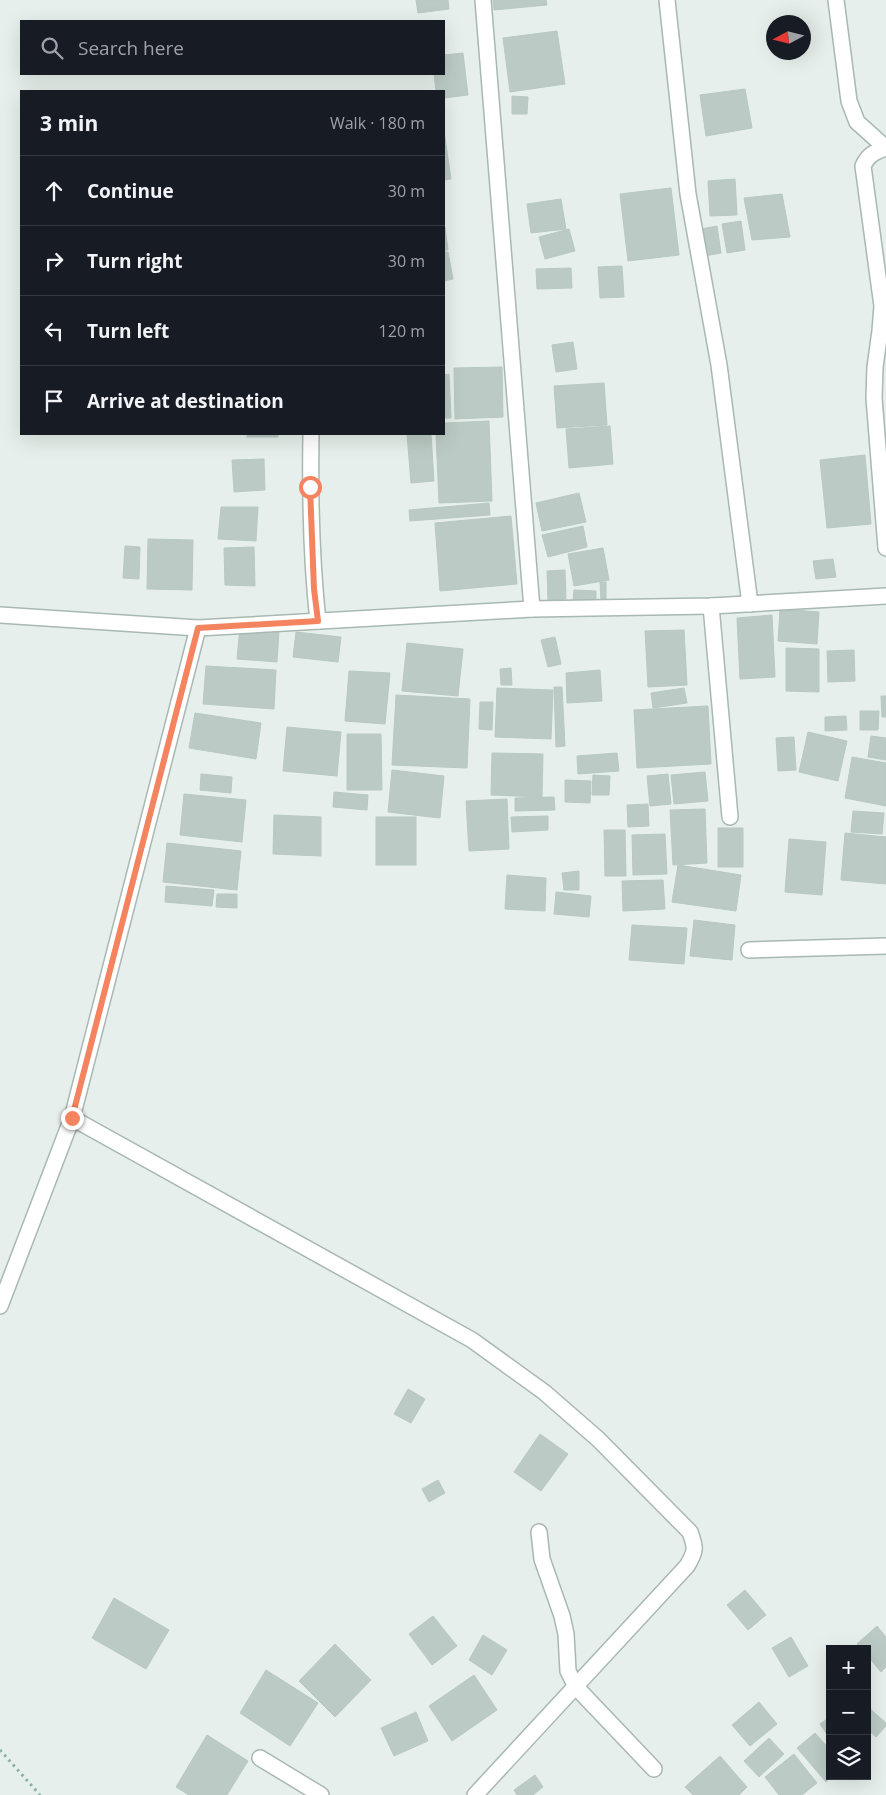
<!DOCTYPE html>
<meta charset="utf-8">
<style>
:root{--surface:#171b24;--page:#242831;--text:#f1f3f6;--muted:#9ea1a6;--line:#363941}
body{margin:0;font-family:"Open Sans",sans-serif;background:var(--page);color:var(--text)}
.controls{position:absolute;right:15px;bottom:15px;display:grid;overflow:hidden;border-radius:0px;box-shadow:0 5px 20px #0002}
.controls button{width:45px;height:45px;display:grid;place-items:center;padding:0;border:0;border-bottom:1px solid var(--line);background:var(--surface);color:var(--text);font:25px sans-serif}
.compass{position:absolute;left:766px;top:15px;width:45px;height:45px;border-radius:50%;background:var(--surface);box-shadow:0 5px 20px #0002;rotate:263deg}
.stop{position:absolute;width:15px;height:15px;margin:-11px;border:4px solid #f4845f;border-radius:50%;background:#fff}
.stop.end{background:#f4845f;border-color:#fff;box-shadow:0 1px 5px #0008}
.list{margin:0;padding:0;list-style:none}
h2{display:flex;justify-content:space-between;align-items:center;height:65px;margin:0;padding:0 20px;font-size:21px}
h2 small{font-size:16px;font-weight:400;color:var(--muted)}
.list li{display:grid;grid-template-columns:32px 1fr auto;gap:15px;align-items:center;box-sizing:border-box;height:70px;padding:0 20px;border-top:1px solid var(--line)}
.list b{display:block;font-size:19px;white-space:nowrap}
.list em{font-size:16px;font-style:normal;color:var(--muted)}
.icon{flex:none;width:28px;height:28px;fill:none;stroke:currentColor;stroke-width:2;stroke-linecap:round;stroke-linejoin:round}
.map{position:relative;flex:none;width:886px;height:1795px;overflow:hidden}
.search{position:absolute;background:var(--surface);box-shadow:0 5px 20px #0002;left:20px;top:20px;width:425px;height:55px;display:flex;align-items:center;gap:12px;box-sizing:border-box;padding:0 18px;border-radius:0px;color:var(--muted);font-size:19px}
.panel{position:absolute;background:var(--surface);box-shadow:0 5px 20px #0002;left:20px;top:90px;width:425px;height:345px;border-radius:0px}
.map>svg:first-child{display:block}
.building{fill:#bbcac4;stroke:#b8c9c2}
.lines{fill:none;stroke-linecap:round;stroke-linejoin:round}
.minor-casing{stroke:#a8b8b2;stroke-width:18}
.path{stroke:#86b3a5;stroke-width:3;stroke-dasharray:2.5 4;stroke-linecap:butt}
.minor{stroke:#fff;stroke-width:15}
.route{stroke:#f4845f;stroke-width:6}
</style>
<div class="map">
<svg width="886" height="1795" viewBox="0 0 886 1795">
<rect width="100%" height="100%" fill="#e6efeb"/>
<!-- building -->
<g class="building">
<polygon points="416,0 448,0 449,9 418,13"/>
<polygon points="493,0 546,0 547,5 494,10"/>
<polygon points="557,31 565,84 510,92 503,38"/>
<polygon points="463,53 468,95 444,98 444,91 436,91 434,74 444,74 444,55"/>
<polygon points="745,89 752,128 706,136 700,95"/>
<polygon points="512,96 528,97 527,114 512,114"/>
<polygon points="444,131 451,179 444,180"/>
<polygon points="735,179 737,215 710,216 708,181"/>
<polygon points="671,188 679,255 628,261 620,194"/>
<polygon points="782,194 790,237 752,240 744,198"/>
<polygon points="561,199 566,229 531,233 527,204"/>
<polygon points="741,221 745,250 727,253 722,224"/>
<polygon points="717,226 721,253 705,256 701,229"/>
<polygon points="444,227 445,227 448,250 444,250"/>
<polygon points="569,229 575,251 545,259 539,237"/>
<polygon points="444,252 448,252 453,279 444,281"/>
<polygon points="622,266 624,297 600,298 598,267"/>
<polygon points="571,268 572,288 537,289 536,269"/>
<polygon points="573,342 577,369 556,372 552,345"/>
<polygon points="502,367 503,417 455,419 454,368"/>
<polygon points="449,374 451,418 444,418 444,375"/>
<polygon points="604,383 607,425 557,428 554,386"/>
<polygon points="489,421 492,501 439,503 436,434 444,434 444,423"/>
<polygon points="610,426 613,464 569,468 566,429"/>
<rect x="247" y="434" width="31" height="3"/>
<polygon points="407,434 431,434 434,481 411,483"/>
<polygon points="865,455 871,524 827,528 820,460"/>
<polygon points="264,459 265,490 234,492 232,460"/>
<polygon points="579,493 586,522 542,531 536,503"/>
<polygon points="489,503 490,515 410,521 409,510"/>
<polygon points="221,507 258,507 256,541 218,539"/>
<polygon points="511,516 517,584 440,591 435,523"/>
<polygon points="583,526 587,547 548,557 542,535"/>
<polygon points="148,539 193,540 192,590 147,589"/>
<polygon points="125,546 140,547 139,579 123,578"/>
<polygon points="254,547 255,586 225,585 224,548"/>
<polygon points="603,548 609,580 574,586 568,554"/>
<polygon points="833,559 836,577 816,579 813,561"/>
<polygon points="565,570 566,599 548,600 547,571"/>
<polygon points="600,582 606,582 606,601 601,600"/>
<polygon points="574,590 596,591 596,601 573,600"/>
<polygon points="780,609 819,612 817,644 778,641"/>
<polygon points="772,615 775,677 740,679 737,618"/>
<polygon points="240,627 279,630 277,662 237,659"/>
<polygon points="684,630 687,685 648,687 645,631"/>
<polygon points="296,632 341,637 338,662 293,657"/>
<polygon points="555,637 561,664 548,667 541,640"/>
<polygon points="407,643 463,649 458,696 402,691"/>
<polygon points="786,648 819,649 819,692 786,691"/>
<polygon points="854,650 855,681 828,682 827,651"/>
<polygon points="206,666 276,670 274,709 203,704"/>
<polygon points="511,668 512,685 501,685 500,669"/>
<polygon points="600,670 602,701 567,703 566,673"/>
<polygon points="349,671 390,673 385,724 345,721"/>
<polygon points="554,687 562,687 565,746 556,747"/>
<polygon points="497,688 553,690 551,739 495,737"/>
<polygon points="684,688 687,703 653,708 651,693"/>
<polygon points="396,695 470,699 467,768 392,765"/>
<polygon points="881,696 886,696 886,717 882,717"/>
<polygon points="480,702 493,702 492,730 479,729"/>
<polygon points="708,706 711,764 637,768 634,710"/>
<polygon points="860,711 879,711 878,730 860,730"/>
<polygon points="195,713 261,723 256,759 189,748"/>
<polygon points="846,716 847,730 825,731 825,717"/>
<polygon points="287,727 341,732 337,776 283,771"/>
<polygon points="808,732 847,741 838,781 799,772"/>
<polygon points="347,734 381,734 382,790 347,790"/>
<polygon points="871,736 886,738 886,760 868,757"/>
<polygon points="794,737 796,770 778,771 776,738"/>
<polygon points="492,753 543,754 542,797 491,795"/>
<polygon points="617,753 619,771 578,774 577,756"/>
<polygon points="852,757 886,763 886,806 845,798"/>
<polygon points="392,770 444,776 440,818 388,812"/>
<polygon points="705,772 708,801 674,804 671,775"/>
<polygon points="201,774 232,777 231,793 200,790"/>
<polygon points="668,774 671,804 650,806 647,776"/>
<polygon points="593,775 610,776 609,795 592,795"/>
<polygon points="565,780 591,781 590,803 565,802"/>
<polygon points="334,792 368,795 367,810 333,807"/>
<polygon points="184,794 246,800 242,842 180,835"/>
<polygon points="554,797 555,810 515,811 515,798"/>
<polygon points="507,799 509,849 469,851 466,801"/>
<polygon points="648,804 649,826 628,827 627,805"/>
<polygon points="705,809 707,863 673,865 670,810"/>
<polygon points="853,811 884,813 882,834 851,832"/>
<polygon points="274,815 321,817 321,856 273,854"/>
<polygon points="548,816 548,830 512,832 511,817"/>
<rect x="376" y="817" width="40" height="48"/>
<rect x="718" y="828" width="25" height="39"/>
<polygon points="604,830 625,830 626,876 605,876"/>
<polygon points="845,833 886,837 886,884 841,880"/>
<polygon points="665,834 667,874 633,875 632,835"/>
<polygon points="789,839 826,842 822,895 785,892"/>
<polygon points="167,843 241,851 237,890 163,882"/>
<polygon points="678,865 741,875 736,911 672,902"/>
<polygon points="579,871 579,890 564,890 562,873"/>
<polygon points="507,875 546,878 545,911 505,909"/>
<polygon points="663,880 665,909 623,911 622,881"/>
<polygon points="166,886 214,890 212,906 165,902"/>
<polygon points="556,892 591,896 589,917 554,914"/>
<polygon points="217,894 237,894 237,908 216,907"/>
<polygon points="694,920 735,925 732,960 690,956"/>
<polygon points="632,925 687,928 684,964 629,960"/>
<polygon points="408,1389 425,1399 411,1423 394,1414"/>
<polygon points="540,1434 568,1454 541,1491 514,1472"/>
<polygon points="438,1480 445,1493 429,1502 422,1489"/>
<polygon points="745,1590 766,1615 748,1630 727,1605"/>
<polygon points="114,1598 169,1630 146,1669 92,1638"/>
<polygon points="433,1616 457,1646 432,1665 409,1634"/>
<polygon points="877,1626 886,1637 886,1667 881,1672 867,1655 867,1649 862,1649 857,1644"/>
<polygon points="483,1635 507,1650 492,1675 469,1660"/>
<polygon points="791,1637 808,1666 789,1677 772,1648"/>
<polygon points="335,1644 371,1680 335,1717 299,1681"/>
<polygon points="266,1670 318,1703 290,1746 240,1713"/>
<polygon points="474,1675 497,1710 452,1741 429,1706"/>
<polygon points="759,1702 777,1724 750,1746 732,1725"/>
<polygon points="867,1706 886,1723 886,1726 876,1737 867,1729"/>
<polygon points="416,1712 428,1741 394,1756 381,1728"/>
<polygon points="830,1717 830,1739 820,1724"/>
<polygon points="815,1733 830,1750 830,1776 832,1776 826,1782 797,1748"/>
<polygon points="207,1735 248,1761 227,1795 189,1795 176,1787"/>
<polygon points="769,1738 784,1754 759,1777 744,1761"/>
<polygon points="794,1754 817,1783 802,1795 779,1795 765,1777"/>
<polygon points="720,1756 747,1787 739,1795 693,1795 685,1787"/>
<polygon points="535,1775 543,1787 533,1795 517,1795 514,1790"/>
</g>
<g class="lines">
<!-- minor casing -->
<g class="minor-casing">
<g id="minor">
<polyline points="483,0 532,609"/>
<polyline points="667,0 688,194 719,365 750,604"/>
<polyline points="836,0 849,101 857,122 886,148"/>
<path d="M886,148c-12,4 -18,7 -23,18l19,140 -2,25 -5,36 -1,31 12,150"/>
<path d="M311,434c-1,62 0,125 7,187"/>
<polyline points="711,606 730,817"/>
<polyline points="0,615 198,628 532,609 711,606 886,596"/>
<polyline points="749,950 886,946"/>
<path d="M72,1118l400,222 72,52 54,47 92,93c6,16 6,19 -3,34l-212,229"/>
<polyline points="0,1306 72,1118 198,628"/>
<polyline points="539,1532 542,1559 562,1616 566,1634 568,1671 576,1687 654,1769"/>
<polyline points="260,1758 321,1795"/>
</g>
</g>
<!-- path -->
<polyline class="path" points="0,1750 40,1795"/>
<!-- minor -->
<use href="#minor" class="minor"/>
</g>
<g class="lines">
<!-- route -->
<polyline class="route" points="72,1118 198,628 318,621 314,589 310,487"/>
</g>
</svg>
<div class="controls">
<button>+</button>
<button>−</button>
<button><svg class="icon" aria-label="layers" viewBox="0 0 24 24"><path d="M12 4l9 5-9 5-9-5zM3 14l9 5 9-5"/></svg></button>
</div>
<svg class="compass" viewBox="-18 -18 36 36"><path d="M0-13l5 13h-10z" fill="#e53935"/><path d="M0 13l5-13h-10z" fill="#9ea1a6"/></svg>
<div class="stop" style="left:310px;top:487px"></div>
<div class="stop end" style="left:72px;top:1118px"></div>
<div class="search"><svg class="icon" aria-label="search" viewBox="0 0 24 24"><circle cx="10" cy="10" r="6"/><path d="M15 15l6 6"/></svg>Search here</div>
<section class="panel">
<h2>3 min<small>Walk · 180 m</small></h2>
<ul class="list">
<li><svg class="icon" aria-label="ahead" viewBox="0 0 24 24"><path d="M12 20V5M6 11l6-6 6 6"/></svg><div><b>Continue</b></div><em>30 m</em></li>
<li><svg class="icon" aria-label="right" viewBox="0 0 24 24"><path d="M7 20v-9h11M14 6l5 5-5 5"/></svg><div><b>Turn right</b></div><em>30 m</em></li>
<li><svg class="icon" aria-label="left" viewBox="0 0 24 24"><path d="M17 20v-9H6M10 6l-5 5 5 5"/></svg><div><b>Turn left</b></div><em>120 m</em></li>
<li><svg class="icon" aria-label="arrive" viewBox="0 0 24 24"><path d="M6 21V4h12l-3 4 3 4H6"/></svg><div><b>Arrive at destination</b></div></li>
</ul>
</section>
</div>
